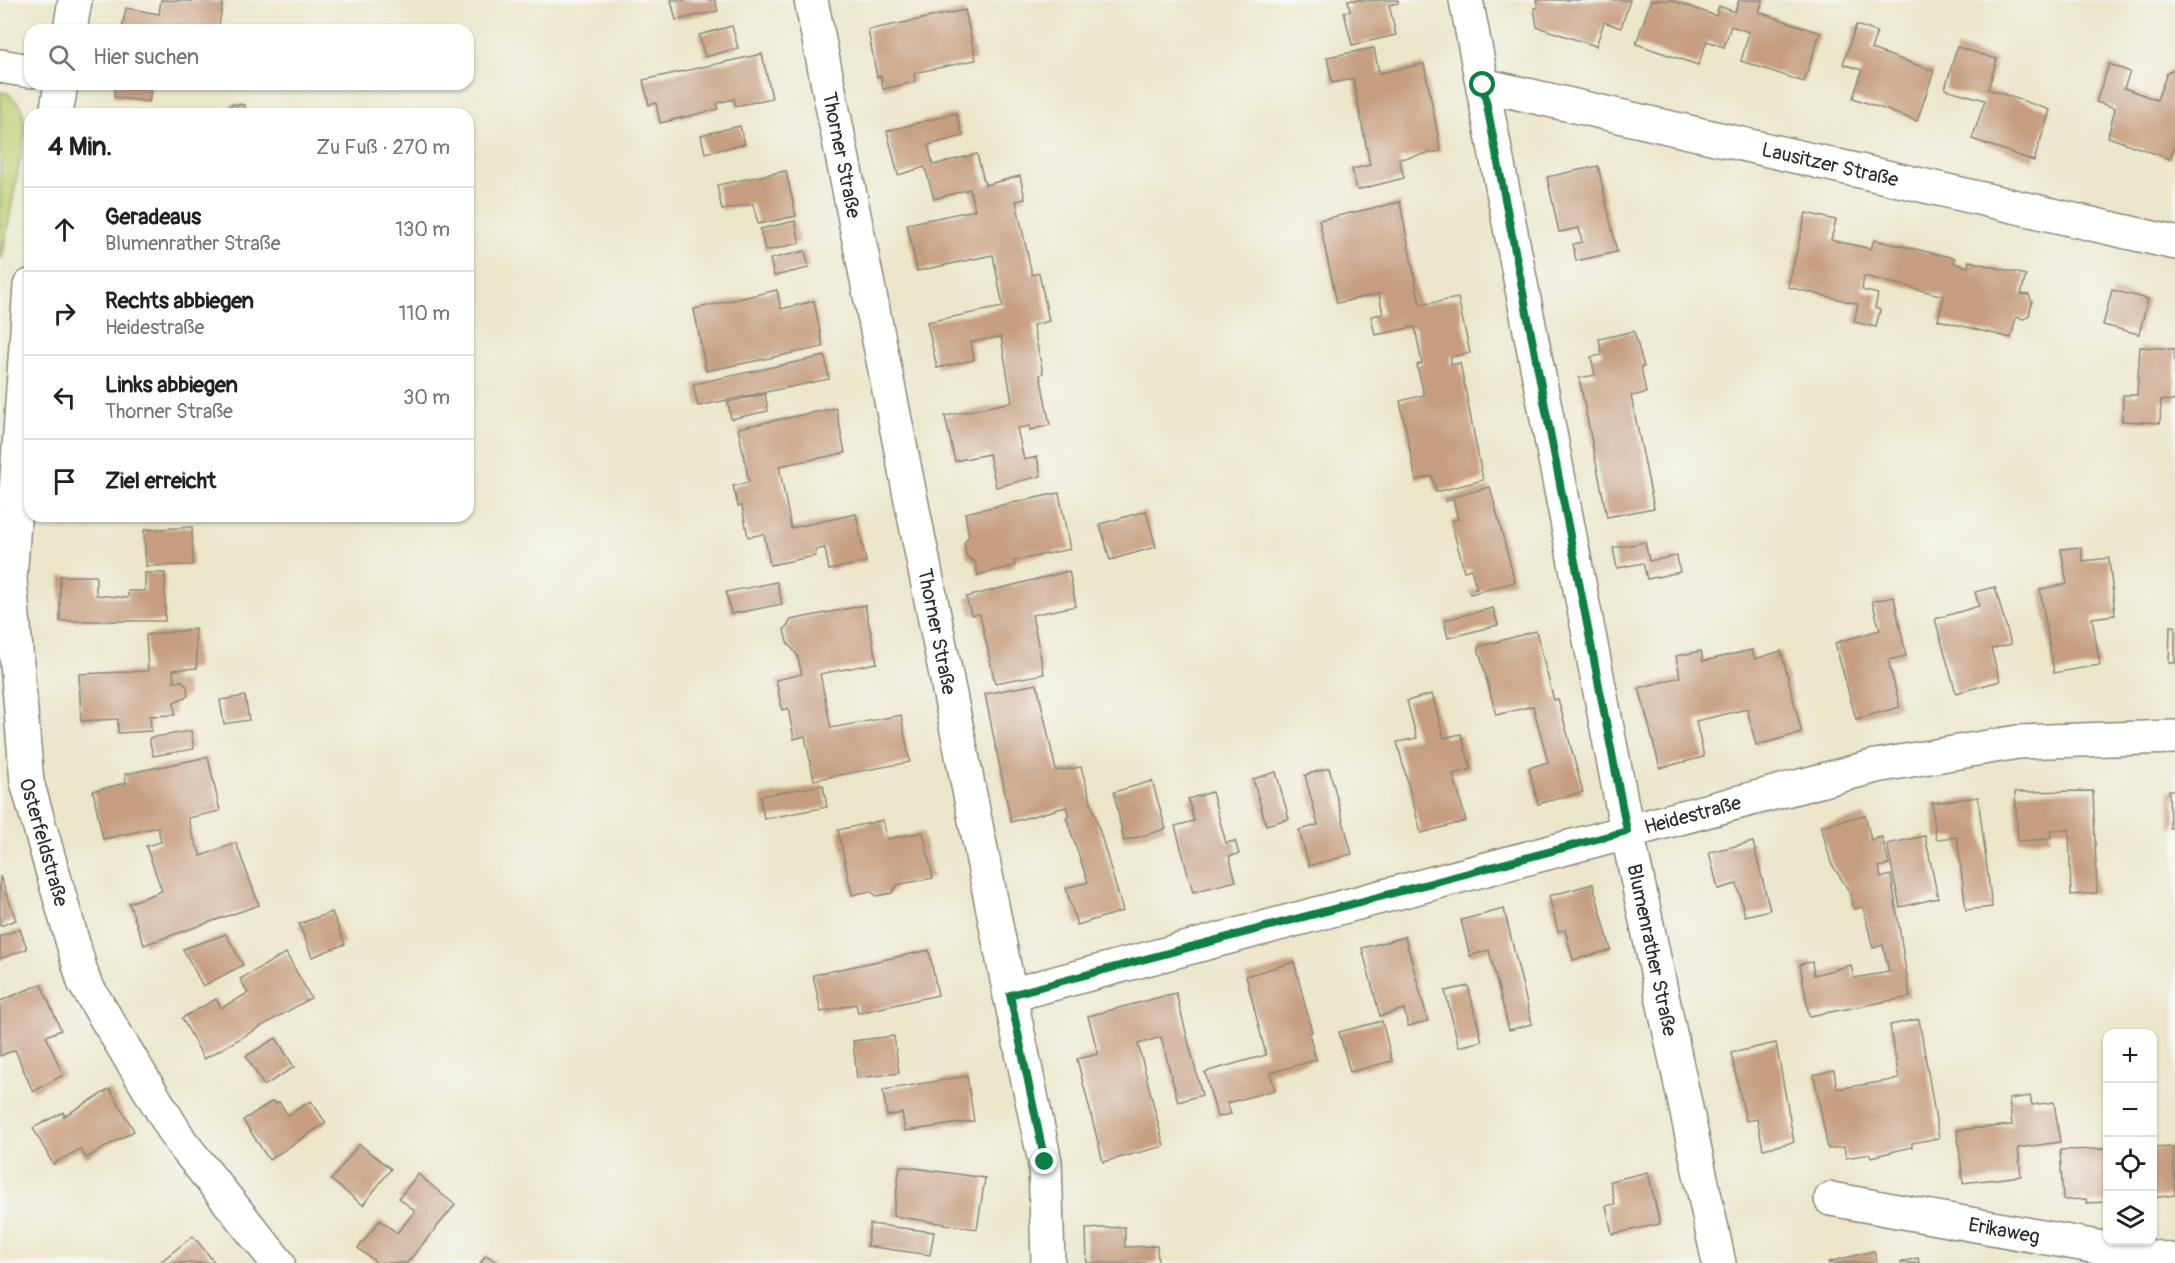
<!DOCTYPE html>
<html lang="de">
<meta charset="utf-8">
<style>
:root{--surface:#fff;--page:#f6f6f6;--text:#222;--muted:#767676;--line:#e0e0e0}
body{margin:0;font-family:Pangolin,sans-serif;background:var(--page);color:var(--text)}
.controls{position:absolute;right:18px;bottom:18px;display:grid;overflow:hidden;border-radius:12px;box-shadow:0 2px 4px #0004}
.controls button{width:54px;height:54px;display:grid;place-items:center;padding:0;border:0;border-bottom:2px solid var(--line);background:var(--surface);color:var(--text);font:30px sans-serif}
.stop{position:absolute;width:18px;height:18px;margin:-14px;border:4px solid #0b8043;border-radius:50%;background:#fff}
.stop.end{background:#0b8043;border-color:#fff;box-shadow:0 2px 6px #0008}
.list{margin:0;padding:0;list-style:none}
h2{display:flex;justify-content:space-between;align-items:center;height:78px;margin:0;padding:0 24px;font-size:26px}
h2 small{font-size:20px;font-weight:400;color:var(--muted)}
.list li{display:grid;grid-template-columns:39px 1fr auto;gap:18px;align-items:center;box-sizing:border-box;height:84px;padding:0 24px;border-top:2px solid var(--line)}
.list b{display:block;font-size:22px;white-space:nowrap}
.list p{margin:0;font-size:20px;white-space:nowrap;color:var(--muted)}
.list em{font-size:20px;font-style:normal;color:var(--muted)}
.icon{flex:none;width:33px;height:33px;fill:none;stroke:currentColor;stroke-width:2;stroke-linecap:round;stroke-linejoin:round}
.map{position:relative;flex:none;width:2175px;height:1263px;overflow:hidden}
.search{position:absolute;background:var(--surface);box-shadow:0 2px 4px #0004;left:24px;top:24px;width:450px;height:66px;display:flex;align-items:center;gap:15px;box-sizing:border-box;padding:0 21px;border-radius:18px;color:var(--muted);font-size:22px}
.panel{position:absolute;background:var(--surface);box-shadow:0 2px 4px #0004;left:24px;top:108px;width:450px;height:414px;border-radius:18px}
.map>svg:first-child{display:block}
.green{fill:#bdcf72;stroke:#747d4e;stroke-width:1.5}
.building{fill:#c69d7f}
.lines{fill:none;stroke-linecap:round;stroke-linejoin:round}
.minor-casing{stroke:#8b887a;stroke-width:36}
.tertiary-casing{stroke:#8b887a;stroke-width:36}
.minor{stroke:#fff;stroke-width:33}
.tertiary{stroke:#fff;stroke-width:33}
.route{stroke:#0b8043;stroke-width:8}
.labels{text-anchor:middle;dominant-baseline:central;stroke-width:5;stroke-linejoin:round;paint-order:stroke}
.street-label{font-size:20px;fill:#2b2b2b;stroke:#f6f6f2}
</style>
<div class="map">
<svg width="2175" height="1263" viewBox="0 0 2175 1263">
<rect width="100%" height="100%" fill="#f6f6f2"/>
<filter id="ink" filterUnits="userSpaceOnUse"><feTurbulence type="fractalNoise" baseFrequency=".0167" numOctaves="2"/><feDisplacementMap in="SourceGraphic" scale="12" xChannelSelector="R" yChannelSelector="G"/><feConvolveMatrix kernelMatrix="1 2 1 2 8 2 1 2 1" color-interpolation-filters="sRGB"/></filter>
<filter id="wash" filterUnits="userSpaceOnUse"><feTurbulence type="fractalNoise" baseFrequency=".008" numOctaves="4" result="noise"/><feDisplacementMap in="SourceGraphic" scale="24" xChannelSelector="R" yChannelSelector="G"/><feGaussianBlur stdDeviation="1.35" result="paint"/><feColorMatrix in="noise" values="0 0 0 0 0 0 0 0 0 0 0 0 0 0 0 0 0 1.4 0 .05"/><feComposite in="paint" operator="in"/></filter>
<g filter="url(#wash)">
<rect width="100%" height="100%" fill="#ebe6c9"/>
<!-- green -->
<polygon class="green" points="0,92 7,93 22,107 25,132 2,258 0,257"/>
<g id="blocks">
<!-- building -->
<g class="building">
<polygon points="161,0 223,2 218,30 122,30 126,8 159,14"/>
<polygon points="671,0 715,0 718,11 676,20"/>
<polygon points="1348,0 1398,0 1398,3 1389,5 1396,35 1352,45 1344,12 1350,11"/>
<polygon points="1536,0 1630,0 1621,28 1604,22 1596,46 1537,27 1534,8 1538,7"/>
<polygon points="1651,0 1671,0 1716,16 1719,6 1735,12 1739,0 1763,0 1759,12 1820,33 1804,82 1741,61 1749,32 1731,26 1724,47 1707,41 1698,65 1636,44"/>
<polygon points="965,10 976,60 914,73 915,82 883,89 881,76 877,77 868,30"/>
<polygon points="1856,25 1877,32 1871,49 1934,71 1917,121 1853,98 1862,70 1843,64"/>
<polygon points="732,26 738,48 705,57 699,35"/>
<polygon points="1957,47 1997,59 1988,89 2050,110 2034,161 1972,139 1985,100 1945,89"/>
<polygon points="1374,48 1379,73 1424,64 1441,151 1399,159 1404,178 1357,190 1352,169 1370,165 1353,79 1332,83 1327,57"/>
<polygon points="762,54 772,98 736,106 734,99 717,103 718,109 660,123 656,103 649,105 643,80"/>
<polygon points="2109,64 2130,72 2124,88 2157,100 2167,73 2175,68 2175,144 2170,159 2108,137 2115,108 2096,102"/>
<polygon points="115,84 151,85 149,102 114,97"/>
<polygon points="231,104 245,105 244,114 230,114"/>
<polygon points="956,113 963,136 928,145 933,165 977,154 985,185 1020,176 1025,199 1016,201 1032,275 1039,273 1049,321 1033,325 1043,373 1040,375 1050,425 1030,430 1030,426 1017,428 1024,460 1037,457 1041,476 996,487 989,454 955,461 945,416 1012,402 1001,337 971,342 974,360 937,368 927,322 1003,307 993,255 917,271 907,224 975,210 970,189 934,199 925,167 898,175 887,131"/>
<polygon points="740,126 745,144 705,153 701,135"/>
<polygon points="1598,166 1617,252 1576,261 1573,244 1582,242 1579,228 1559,232 1547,177"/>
<polygon points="786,171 796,216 758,224 753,204 722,210 717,185"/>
<polygon points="1400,202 1420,305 1458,298 1470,353 1451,357 1451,365 1460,363 1483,480 1436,492 1432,476 1416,480 1400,401 1424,395 1417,365 1422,363 1415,327 1375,335 1371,316 1383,314 1379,294 1337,303 1319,220"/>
<polygon points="1806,213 1836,220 1831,240 1871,249 1874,240 1955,258 1954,263 1968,267 1969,261 2026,275 2021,294 2029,295 2032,302 2029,315 2024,319 2016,317 2011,338 1938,320 1944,296 1864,276 1862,290 1878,294 1875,308 1880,310 1876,327 1854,322 1858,304 1788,287"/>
<polygon points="795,221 800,243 765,251 760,229"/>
<polygon points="805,251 809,268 774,276 770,259"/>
<polygon points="777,290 781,309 814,301 823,347 706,371 694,309"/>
<polygon points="2112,290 2148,299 2139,334 2103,325"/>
<polygon points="1634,331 1644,367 1641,367 1646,393 1631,396 1654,508 1607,517 1579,378 1595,375 1591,357 1602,355 1599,339"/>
<polygon points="2140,347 2175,349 2175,401 2161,400 2160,423 2122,421 2123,395 2137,395"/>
<polygon points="825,356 829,379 698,406 693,384"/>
<polygon points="765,394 768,411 731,419 728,402"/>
<polygon points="836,408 845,453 779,466 791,528 856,514 866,562 829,570 825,548 815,550 816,556 770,565 764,534 748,537 742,506 738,506 733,486 749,482 738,428"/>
<polygon points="1490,487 1515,582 1470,594 1469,591 1477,589 1471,569 1464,571 1451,521 1458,519 1453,499 1445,502 1445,499"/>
<polygon points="1059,493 1070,549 1014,561 1015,566 978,575 975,562 967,557 964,543 969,536 965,513"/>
<polygon points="1146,511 1156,547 1110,560 1100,524"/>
<polygon points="192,527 193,565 146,566 144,530"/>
<polygon points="1645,542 1649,561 1677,556 1680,572 1647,579 1643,563 1617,568 1613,548"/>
<polygon points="2081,547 2083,561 2109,558 2115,615 2092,618 2100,665 2054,673 2040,589 2067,584 2061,549"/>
<polygon points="1069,571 1076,606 1032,615 1044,674 995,683 980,614 971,615 966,597"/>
<polygon points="145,573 165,573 165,621 60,621 60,576 96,576 96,595 128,598 128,591 145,591"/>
<polygon points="777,582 782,604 731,614 726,592"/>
<polygon points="1995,587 2011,644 1991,649 2000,681 1956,693 1935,619 1979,606 1975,592"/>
<polygon points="1894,597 1906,656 1888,660 1900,707 1856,719 1835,643 1880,630 1872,601"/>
<polygon points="865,605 877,663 820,674 831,728 901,715 910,762 814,780 805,736 794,739 788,708 782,710 776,680 802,674 797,655 787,642 784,630 791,620"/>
<polygon points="1493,608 1498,625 1448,638 1444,620"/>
<polygon points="2170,626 2175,626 2175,663 2169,663"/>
<polygon points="195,629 197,668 173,670 174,682 182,681 187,686 188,696 174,702 175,715 150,716 151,731 118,733 118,719 81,721 79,674 148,671 146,635"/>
<polygon points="1536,631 1554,700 1558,699 1583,792 1538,804 1529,768 1548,762 1533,706 1496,715 1478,647"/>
<polygon points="1752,650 1755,659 1781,651 1802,733 1756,745 1747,709 1696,721 1704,757 1660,768 1639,688 1680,677 1676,656 1701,651 1703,661"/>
<polygon points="1037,684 1056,771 1081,767 1123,911 1077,925 1066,888 1088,882 1066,817 1069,816 1066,807 1011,822 985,694"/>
<polygon points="1432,694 1444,738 1461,734 1471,769 1453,774 1466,821 1421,833 1397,742 1417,738 1407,701"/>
<polygon points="245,696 249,720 224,724 220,700"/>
<polygon points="191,731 194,749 153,756 149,738"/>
<polygon points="208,757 220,811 188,818 192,834 201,856 236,843 259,905 144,945 129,903 162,891 146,846 161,842 158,827 103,839 93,791 126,783 125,774"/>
<polygon points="1329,768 1352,854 1309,866 1299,830 1318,825 1305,775"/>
<polygon points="1276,772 1289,819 1266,825 1253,779"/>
<polygon points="1152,781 1166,829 1124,841 1114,792"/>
<polygon points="823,785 827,807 764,819 760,796"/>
<polygon points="2169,790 2175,790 2175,828 2170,828"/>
<polygon points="2093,791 2097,893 2071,895 2069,830 2050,830 2051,839 2018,841 2015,792"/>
<polygon points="1212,792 1226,843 1235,841 1239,854 1229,856 1236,881 1193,892 1175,826 1194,821 1188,799"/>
<polygon points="1978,797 1992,907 1966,910 1957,837 1936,839 1932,803"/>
<polygon points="1865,815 1871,840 1882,837 1889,864 1879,867 1881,878 1891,875 1910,997 1809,1016 1800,964 1812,962 1814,975 1851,965 1854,978 1889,972 1883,945 1873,948 1863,907 1854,909 1849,891 1831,863 1821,826"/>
<polygon points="883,820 887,839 923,832 933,878 897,885 892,893 877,896 870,891 852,895 838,830"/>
<polygon points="1925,836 1938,898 1900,907 1887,844"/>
<polygon points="1753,842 1770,910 1745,916 1737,884 1718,889 1709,852"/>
<polygon points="0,876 16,920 0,926"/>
<polygon points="1593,884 1611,950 1573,960 1565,930 1558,931 1549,896"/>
<polygon points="1504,909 1532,1024 1509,1030 1489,950 1470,956 1461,920"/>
<polygon points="332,912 345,944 312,957 299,924"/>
<polygon points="20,929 27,949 0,959 0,936"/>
<polygon points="226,934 243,965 203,986 183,949"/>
<polygon points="1405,937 1428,1021 1408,1026 1404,1009 1380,1016 1362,948"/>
<polygon points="929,950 938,995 858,1013 856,1004 821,1012 813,975"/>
<polygon points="286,953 311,998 204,1059 182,1018 216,999 221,1008 248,993 240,979"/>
<polygon points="1294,962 1312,1032 1309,1033 1316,1060 1270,1073 1275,1090 1227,1103 1231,1114 1217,1117 1205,1072 1266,1055 1246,976"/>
<polygon points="41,984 61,1030 46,1036 63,1075 33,1092 15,1050 0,1056 0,1001"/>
<polygon points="1468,986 1482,1041 1459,1047 1445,991"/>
<polygon points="1176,993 1202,1095 1178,1102 1161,1037 1138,1044 1164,1146 1103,1162 1077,1059 1098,1054 1088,1016"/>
<polygon points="1919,1019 1939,1138 1912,1143 1912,1147 1871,1157 1870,1154 1846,1158 1844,1147 1828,1149 1814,1075 1834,1070 1837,1089 1899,1079 1890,1025"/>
<polygon points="1382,1021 1392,1061 1350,1072 1339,1032"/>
<polygon points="894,1036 899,1073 857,1078 853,1041"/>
<polygon points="276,1038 294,1067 264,1086 246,1056"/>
<polygon points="1776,1043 1794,1142 1763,1149 1757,1119 1746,1121 1731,1053"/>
<polygon points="967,1076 974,1121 905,1131 902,1113 887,1116 883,1090"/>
<polygon points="110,1089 134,1131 86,1158 80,1149 53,1164 33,1128 63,1112 64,1116"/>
<polygon points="2030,1096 2032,1105 2054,1102 2060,1142 2018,1148 2021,1176 1963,1183 1957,1130 2012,1125 2009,1099"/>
<polygon points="273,1101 275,1104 279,1102 288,1115 311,1101 326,1123 269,1160 243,1120"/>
<polygon points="359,1144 391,1169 363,1205 331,1180"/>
<polygon points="2173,1147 2175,1195 2152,1198 2152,1148"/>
<polygon points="2108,1149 2108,1202 2087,1203 2086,1199 2063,1200 2060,1150"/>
<polygon points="900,1166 985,1178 977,1229 893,1216"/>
<polygon points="1648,1172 1660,1224 1612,1234 1606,1206 1615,1204 1610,1181"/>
<polygon points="418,1174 455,1205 407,1263 377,1263 358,1248 380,1220 397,1233 415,1211 399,1198"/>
<polygon points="870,1224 934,1232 930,1255 867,1246"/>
<polygon points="1125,1227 1125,1247 1157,1246 1158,1263 1087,1263 1086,1229"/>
<polygon points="193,1236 215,1263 159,1263"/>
<polygon points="1874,1251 1877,1263 1828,1263 1828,1262"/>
<polygon points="486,1255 498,1263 480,1263"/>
<polygon points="1918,1258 1919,1263 1901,1263 1901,1262"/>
</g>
</g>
</g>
<g filter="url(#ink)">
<use href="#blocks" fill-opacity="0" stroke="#8b887a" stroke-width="1.5"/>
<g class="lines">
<!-- minor casing -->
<g class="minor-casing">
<g id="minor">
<path id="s1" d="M811,0l199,995 35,167 3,101"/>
<polyline points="70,30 75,0"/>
<polyline points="0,66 30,71"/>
<path id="s2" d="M1483,85l692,158"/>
<polyline points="56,114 61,84"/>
<path id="s3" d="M30,286l-20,294 17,202 57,200 97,160 97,121"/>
<path id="s4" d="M1010,995l866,-229 142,-24 157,-5"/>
<path id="s5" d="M1831,1199l344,62"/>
</g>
</g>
<!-- tertiary casing -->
<g class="tertiary-casing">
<g id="tertiary">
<path id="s6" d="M1466,0l161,831 92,432"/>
</g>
</g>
<!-- minor -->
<use href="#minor" class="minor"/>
<!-- tertiary -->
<use href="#tertiary" class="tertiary"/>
</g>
</g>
<g class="lines" filter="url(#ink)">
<!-- route -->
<polyline class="route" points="1045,1162 1010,995 1627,831 1483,85"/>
</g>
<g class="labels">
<!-- street labels -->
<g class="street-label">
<text stroke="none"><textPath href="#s1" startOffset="158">Thorner Straße</textPath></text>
<text stroke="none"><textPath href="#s2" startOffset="356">Lausitzer Straße</textPath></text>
<text stroke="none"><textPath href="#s1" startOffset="644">Thorner Straße</textPath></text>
<text stroke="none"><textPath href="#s4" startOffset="706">Heidestraße</textPath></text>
<text stroke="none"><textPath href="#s3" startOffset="560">Osterfeldstraße</textPath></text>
<text stroke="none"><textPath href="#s6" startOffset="968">Blumenrather Straße</textPath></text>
<text stroke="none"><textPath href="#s5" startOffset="176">Erikaweg</textPath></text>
</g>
</g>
</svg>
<div class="controls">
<button>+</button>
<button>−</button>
<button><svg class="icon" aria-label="locate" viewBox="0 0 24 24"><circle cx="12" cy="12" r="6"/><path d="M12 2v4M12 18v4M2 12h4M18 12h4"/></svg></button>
<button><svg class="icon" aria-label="layers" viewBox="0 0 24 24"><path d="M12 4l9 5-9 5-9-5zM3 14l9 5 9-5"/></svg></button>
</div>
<div class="stop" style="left:1483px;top:85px"></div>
<div class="stop end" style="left:1045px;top:1162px"></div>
<div class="search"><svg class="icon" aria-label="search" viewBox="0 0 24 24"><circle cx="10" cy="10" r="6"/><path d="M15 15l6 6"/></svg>Hier suchen</div>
<section class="panel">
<h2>4 Min.<small>Zu Fuß · 270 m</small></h2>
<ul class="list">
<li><svg class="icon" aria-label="ahead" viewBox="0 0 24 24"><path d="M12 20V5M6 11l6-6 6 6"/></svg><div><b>Geradeaus</b><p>Blumenrather Straße</p></div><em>130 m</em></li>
<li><svg class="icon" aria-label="right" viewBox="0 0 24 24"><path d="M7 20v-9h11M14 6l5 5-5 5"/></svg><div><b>Rechts abbiegen</b><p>Heidestraße</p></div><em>110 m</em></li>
<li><svg class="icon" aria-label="left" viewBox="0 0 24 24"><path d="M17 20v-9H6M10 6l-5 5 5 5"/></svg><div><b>Links abbiegen</b><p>Thorner Straße</p></div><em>30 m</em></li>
<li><svg class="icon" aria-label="arrive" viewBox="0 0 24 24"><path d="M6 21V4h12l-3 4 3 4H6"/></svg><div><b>Ziel erreicht</b></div></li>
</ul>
</section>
</div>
